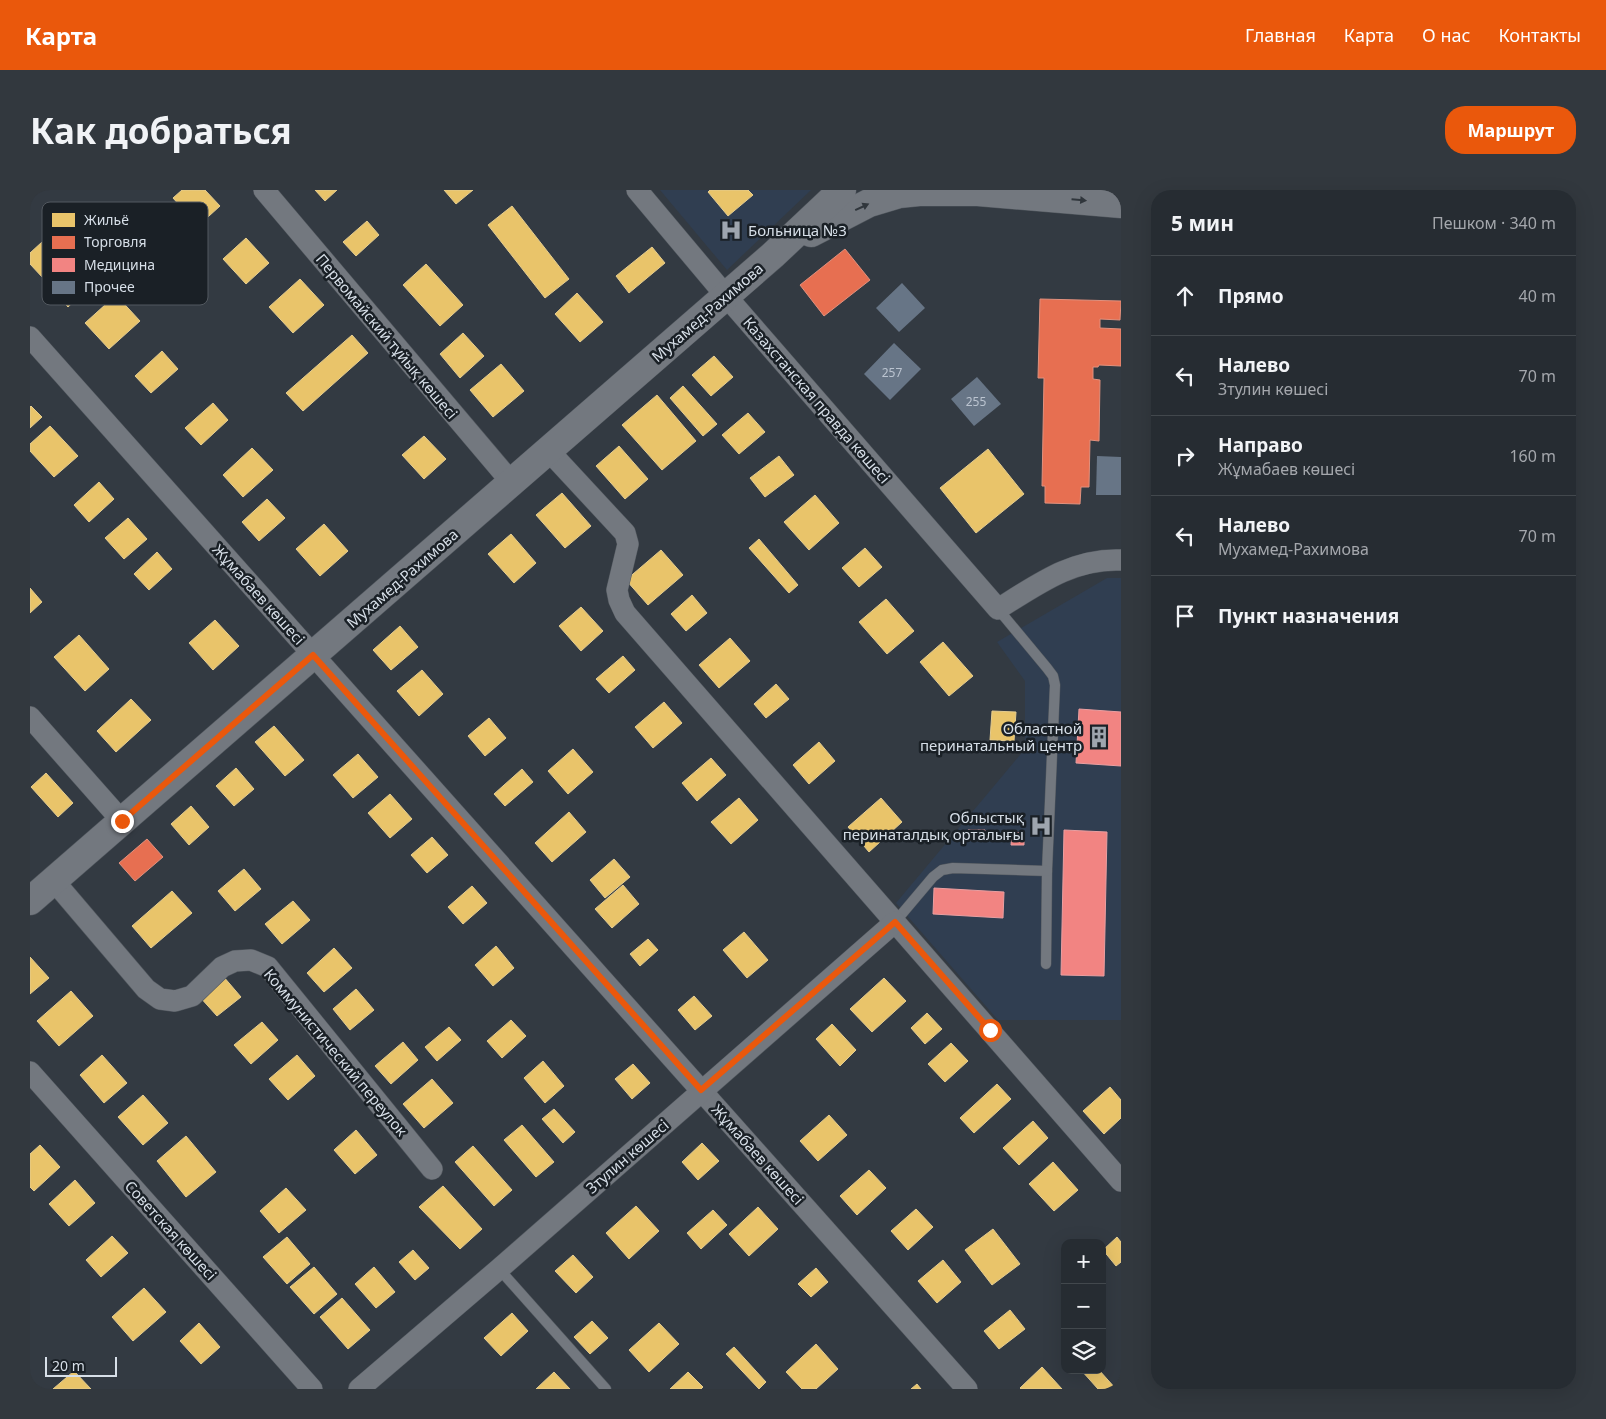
<!DOCTYPE html>
<html lang="ru">
<meta charset="utf-8">
<style>
:root{--surface:#262c32;--page:#32383e;--text:#f1f3f6;--muted:#a4a7ac;--line:#42484d;--accent:#ea580c}
body{margin:0;font-family:"Noto Sans",sans-serif;background:var(--page);color:var(--text)}
.controls{position:absolute;right:15px;bottom:15px;display:grid;overflow:hidden;border-radius:10px;box-shadow:0 5px 20px #0002}
.controls button{width:45px;height:45px;display:grid;place-items:center;padding:0;border:0;border-bottom:1px solid var(--line);background:var(--surface);color:var(--text);font:25px sans-serif}
.scale{position:absolute;left:15px;bottom:12px;width:72px;box-sizing:border-box;padding-left:5px;border:2px solid #d7dfe8;border-top:0;font-size:14px;line-height:18px;white-space:nowrap;color:#d7dfe8;-webkit-text-stroke:4px #1a2026;paint-order:stroke}
.stop{position:absolute;width:15px;height:15px;margin:-11px;border:4px solid #ea580c;border-radius:50%;background:#fff}
.stop.end{background:#ea580c;border-color:#fff;box-shadow:0 1px 5px #0008}
.list{margin:0;padding:0;list-style:none}
h2{display:flex;justify-content:space-between;align-items:center;height:65px;margin:0;padding:0 20px;font-size:21px}
h2 small{font-size:16px;font-weight:400;color:var(--muted)}
.list li{display:grid;grid-template-columns:32px 1fr auto;gap:15px;align-items:center;box-sizing:border-box;height:80px;padding:0 20px;border-top:1px solid var(--line)}
.list b{display:block;font-size:19px;white-space:nowrap}
.list p{margin:0;font-size:16px;white-space:nowrap;color:var(--muted)}
.list em{font-size:16px;font-style:normal;color:var(--muted)}
.icon{flex:none;width:28px;height:28px;fill:none;stroke:currentColor;stroke-width:2;stroke-linecap:round;stroke-linejoin:round}
.map{position:relative;flex:none;width:1091px;height:1199px;overflow:hidden;border-radius:20px}
header{display:flex;align-items:center;gap:30px;box-sizing:border-box;height:70px;padding:0 25px;background:var(--accent);color:#fff}
header strong{font-size:24px}
nav{display:flex;gap:28px;margin-inline-start:auto;font-size:18px}
.intro{display:flex;align-items:center;justify-content:space-between;box-sizing:border-box;height:120px;padding:0 30px}
h1{margin:0;font-size:35px}
.button{padding:12px 22px;border-radius:20px;background:var(--accent);color:#fff;font-size:18px;font-weight:700}
main{display:flex;gap:30px;padding:0 30px}
aside{flex:1;background:var(--surface);border-radius:20px;box-shadow:0 5px 20px #0002}
.map>svg:first-child{display:block}
.built{fill:#303e51}
.homes{fill:#e9c46a;stroke:#e4cc90}
.shops{fill:#e76f51;stroke:#e2917e}
.health{fill:#f28482;stroke:#ea9fa1}
.building{fill:#677586}
.lines{fill:none;stroke-linecap:round;stroke-linejoin:round}
.lane-casing{stroke:#51575e;stroke-width:11}
.street-casing{stroke:#51575e;stroke-width:22}
.secondary-casing{stroke:#51575e;stroke-width:29}
.lane{stroke:#73787f;stroke-width:10}
.street{stroke:#73787f;stroke-width:21}
.secondary{stroke:#73787f;stroke-width:28}
.oneway{fill:#30363c}
.route{stroke:#ea580c;stroke-width:6}
.labels{text-anchor:middle;dominant-baseline:central;stroke-width:5;stroke-linejoin:round;paint-order:stroke}
.number-label{font-size:12px;fill:#bbc4d0}
.poi-label{font-size:15px;fill:#d7dfe8;stroke:#1a2026;text-anchor:end}
.street-label{font-size:15px;fill:#d7dfe8;stroke:#1a2026}
.key{fill:#1a2026;stroke:#535960;stroke-width:1}
.key-label{font-size:14px;fill:#d7dfe8}
</style>
<header>
<strong>Карта</strong>
<nav><a>Главная</a><a>Карта</a><a>О нас</a><a>Контакты</a></nav>
</header>
<div class="intro"><h1>Как добраться</h1><a class="button">Маршрут</a></div>
<main>
<div class="map">
<svg width="1091" height="1199" viewBox="0 0 1091 1199">
<rect width="100%" height="100%" fill="#333a42"/>
<!-- built -->
<g class="built">
<polygon points="630,0 781,0 697,80"/>
<polygon points="1077,388 1091,388 1091,830 968,830 866,713 995,559 995,491 967,452"/>
</g>
<!-- homes -->
<g class="homes">
<polygon points="152,0 175,0 190,16 168,36 143,8"/>
<polygon points="285,0 307,0 295,11"/>
<polygon points="414,0 443,0 426,14"/>
<polygon points="680,0 718,0 723,5 698,26 678,2"/>
<polygon points="482,16 539,89 515,108 458,35"/>
<polygon points="337,31 349,45 326,66 313,52"/>
<polygon points="24,41 42,62 13,88 0,74 0,63"/>
<polygon points="216,48 239,73 216,94 193,69"/>
<polygon points="622,57 635,73 599,103 586,86"/>
<polygon points="396,74 433,115 410,136 373,95"/>
<polygon points="56,75 68,89 38,117 25,103"/>
<polygon points="270,89 294,115 263,143 239,117"/>
<polygon points="547,103 573,132 550,152 525,124"/>
<polygon points="86,105 110,131 79,159 55,133"/>
<polygon points="433,143 454,166 430,188 410,164"/>
<polygon points="322,145 338,163 273,221 256,203"/>
<polygon points="132,161 148,179 121,203 105,186"/>
<polygon points="684,166 703,187 681,206 662,185"/>
<polygon points="471,174 494,201 463,227 440,200"/>
<polygon points="653,196 687,234 673,246 640,208"/>
<polygon points="627,205 666,251 632,280 592,235"/>
<polygon points="183,213 198,230 171,255 155,238"/>
<polygon points="1,216 12,227 0,238 0,217"/>
<polygon points="718,223 735,242 709,264 692,245"/>
<polygon points="20,236 48,266 24,287 0,261 0,254"/>
<polygon points="394,246 416,269 394,289 372,265"/>
<polygon points="589,256 618,289 595,309 566,276"/>
<polygon points="222,258 243,280 213,307 193,285"/>
<polygon points="958,259 994,304 946,343 910,298"/>
<polygon points="749,266 764,285 735,307 720,288"/>
<polygon points="69,292 84,309 59,332 44,315"/>
<polygon points="532,303 561,336 535,358 506,325"/>
<polygon points="785,305 809,333 779,360 754,332"/>
<polygon points="237,309 255,328 229,351 212,332"/>
<polygon points="98,328 117,349 94,369 75,348"/>
<polygon points="294,334 318,361 290,386 266,359"/>
<polygon points="481,344 506,373 484,393 458,364"/>
<polygon points="729,349 768,395 759,403 719,358"/>
<polygon points="835,358 852,377 829,397 812,378"/>
<polygon points="631,360 653,385 618,415 596,390"/>
<polygon points="127,362 142,379 119,400 104,384"/>
<polygon points="0,398 12,412 0,423"/>
<polygon points="662,405 677,423 656,441 641,424"/>
<polygon points="856,409 884,441 857,464 829,432"/>
<polygon points="551,417 573,441 551,461 529,436"/>
<polygon points="185,430 209,456 183,480 159,453"/>
<polygon points="370,436 388,457 361,480 343,460"/>
<polygon points="49,445 79,479 55,501 24,467"/>
<polygon points="700,448 720,471 689,498 669,475"/>
<polygon points="913,452 943,486 919,506 890,472"/>
<polygon points="593,466 605,480 579,503 566,489"/>
<polygon points="392,480 413,504 389,526 367,501"/>
<polygon points="746,494 759,509 736,528 724,514"/>
<polygon points="101,509 121,530 86,562 67,541"/>
<polygon points="634,512 652,533 623,558 605,537"/>
<polygon points="962,521 986,522 984,551 960,550"/>
<polygon points="459,528 476,548 455,566 438,546"/>
<polygon points="244,536 274,570 255,586 225,552"/>
<polygon points="789,552 805,571 779,594 763,575"/>
<polygon points="543,559 563,582 538,604 518,581"/>
<polygon points="328,564 348,587 323,608 303,585"/>
<polygon points="681,568 696,585 667,611 652,593"/>
<polygon points="206,578 224,599 204,616 186,596"/>
<polygon points="492,579 503,592 475,616 464,604"/>
<polygon points="16,583 43,613 28,627 1,597"/>
<polygon points="360,604 382,629 360,648 338,623"/>
<polygon points="709,608 728,630 701,654 681,632"/>
<polygon points="851,608 872,632 839,662 818,637"/>
<polygon points="161,616 179,637 159,655 141,634"/>
<polygon points="539,622 556,642 522,672 505,653"/>
<polygon points="402,647 418,665 397,683 381,665"/>
<polygon points="584,669 600,687 575,708 560,690"/>
<polygon points="214,679 231,699 205,721 188,701"/>
<polygon points="593,695 609,714 582,738 565,719"/>
<polygon points="442,696 457,713 433,734 418,717"/>
<polygon points="142,701 162,723 121,758 102,736"/>
<polygon points="263,711 280,730 252,754 235,734"/>
<polygon points="714,742 738,770 717,788 693,760"/>
<polygon points="618,749 628,760 610,776 600,764"/>
<polygon points="466,756 484,778 463,796 445,775"/>
<polygon points="304,758 322,778 294,802 277,783"/>
<polygon points="0,767 19,788 0,804"/>
<polygon points="193,786 211,807 187,826 169,806"/>
<polygon points="854,788 876,811 842,842 820,819"/>
<polygon points="326,799 344,820 320,840 303,819"/>
<polygon points="41,801 63,826 29,856 7,831"/>
<polygon points="664,806 682,826 665,840 648,820"/>
<polygon points="897,823 912,839 895,854 881,838"/>
<polygon points="481,830 496,846 472,868 457,851"/>
<polygon points="232,832 248,850 221,874 204,855"/>
<polygon points="802,834 826,860 810,876 786,849"/>
<polygon points="419,837 431,850 407,871 395,857"/>
<polygon points="373,852 388,870 361,894 345,876"/>
<polygon points="921,853 938,871 915,892 898,874"/>
<polygon points="72,865 97,893 74,913 50,885"/>
<polygon points="267,865 285,886 258,910 239,889"/>
<polygon points="513,871 534,896 515,913 494,888"/>
<polygon points="603,874 620,893 602,909 585,889"/>
<polygon points="402,889 423,913 394,938 373,914"/>
<polygon points="967,894 981,909 944,943 930,928"/>
<polygon points="1080,897 1091,910 1091,928 1074,944 1053,921"/>
<polygon points="113,905 138,933 113,955 88,927"/>
<polygon points="524,919 545,942 533,953 512,929"/>
<polygon points="799,925 817,945 788,971 770,951"/>
<polygon points="1003,931 1018,948 989,975 973,958"/>
<polygon points="492,935 524,972 506,987 474,950"/>
<polygon points="326,940 347,965 325,984 304,960"/>
<polygon points="156,946 186,982 156,1007 127,971"/>
<polygon points="672,953 689,971 668,990 652,972"/>
<polygon points="10,955 30,977 4,1001 0,997 0,964"/>
<polygon points="443,956 482,1000 464,1016 425,972"/>
<polygon points="1023,972 1048,1000 1024,1021 999,994"/>
<polygon points="839,980 856,998 827,1025 810,1006"/>
<polygon points="45,990 65,1013 39,1036 19,1014"/>
<polygon points="413,996 452,1039 430,1059 389,1017"/>
<polygon points="256,998 276,1020 249,1043 230,1021"/>
<polygon points="606,1016 629,1041 599,1069 576,1043"/>
<polygon points="728,1017 748,1039 719,1066 699,1044"/>
<polygon points="886,1019 903,1037 878,1060 861,1041"/>
<polygon points="683,1020 697,1035 671,1059 657,1043"/>
<polygon points="963,1039 990,1074 962,1095 935,1060"/>
<polygon points="82,1046 98,1063 71,1087 56,1070"/>
<polygon points="257,1047 280,1074 257,1094 233,1067"/>
<polygon points="1087,1047 1091,1052 1091,1072 1086,1076 1073,1060"/>
<polygon points="383,1060 399,1078 385,1090 369,1072"/>
<polygon points="543,1065 563,1087 546,1103 525,1081"/>
<polygon points="913,1070 931,1092 907,1113 888,1091"/>
<polygon points="284,1077 307,1104 284,1124 260,1097"/>
<polygon points="344,1077 365,1102 346,1118 325,1094"/>
<polygon points="786,1078 798,1092 781,1107 768,1094"/>
<polygon points="114,1098 136,1122 103,1151 82,1127"/>
<polygon points="312,1108 340,1140 318,1159 290,1127"/>
<polygon points="980,1120 995,1139 969,1159 954,1141"/>
<polygon points="482,1123 498,1141 471,1166 454,1148"/>
<polygon points="562,1131 578,1148 560,1164 544,1147"/>
<polygon points="169,1133 190,1157 171,1174 150,1151"/>
<polygon points="629,1133 649,1154 619,1182 599,1160"/>
<polygon points="786,1154 808,1179 786,1199 772,1199 756,1182"/>
<polygon points="704,1157 736,1192 729,1199 696,1164"/>
<polygon points="1012,1177 1032,1199 991,1199 990,1198"/>
<polygon points="1051,1180 1069,1180 1086,1199 1068,1199"/>
<polygon points="44,1181 61,1199 23,1199"/>
<polygon points="524,1182 540,1199 506,1199"/>
<polygon points="658,1182 673,1197 671,1199 640,1199"/>
<polygon points="887,1194 891,1199 881,1199"/>
</g>
<!-- shops -->
<g class="shops">
<polygon points="815,59 840,90 794,126 770,95"/>
<polygon points="1010,109 1091,111 1090,130 1070,129 1070,138 1091,139 1091,176 1069,175 1068,177 1063,177 1063,189 1070,190 1069,251 1060,250 1059,297 1051,297 1050,314 1015,313 1015,296 1012,296 1014,188 1008,188"/>
<polygon points="117,649 133,667 105,691 89,673"/>
</g>
<!-- health -->
<g class="health">
<polygon points="1049,519 1091,522 1091,576 1046,573"/>
<polygon points="938,640 955,640 954,651 938,650"/>
<polygon points="1034,640 1077,642 1074,786 1031,785"/>
<polygon points="982,642 994,643 994,655 981,655"/>
<polygon points="904,698 974,702 973,728 903,724"/>
</g>
<!-- building -->
<g class="building">
<polygon points="872,93 895,118 869,142 846,118"/>
<polygon points="864,153 891,179 860,210 834,184"/>
<polygon points="947,187 971,214 944,236 921,209"/>
<polygon points="1067,266 1091,267 1091,305 1066,305"/>
</g>
<g class="lines">
<!-- lane casing -->
<g class="lane-casing">
<g id="lane">
<polyline points="968,419 1017,478 1023,486 1025,495 1017,681 1016,774"/>
<polyline points="865,732 903,687 912,680 923,678 1017,681"/>
<polyline points="469,1079 576,1199"/>
</g>
</g>
<!-- street casing -->
<g class="street-casing">
<g id="street">
<polyline points="234,0 482,293"/>
<path d="M607,0l89,106 272,313c40,-25 75,-51 123,-49"/>
<polyline points="0,147 937,1199"/>
<polyline points="518,260 595,343 598,354 587,400 589,410 595,423 1091,991"/>
<polyline points="0,527 92,631"/>
<polyline points="24,691 116,799 130,809 145,811 162,806 192,777 205,771 221,770 238,777 402,979"/>
<polyline points="0,882 282,1199"/>
<polyline points="329,1199 469,1079 865,732"/>
</g>
</g>
<!-- secondary casing -->
<g class="secondary-casing">
<g id="secondary">
<polyline points="781,43 839,13 869,4 889,2 948,2 1091,14"/>
<polyline points="0,711 743,65 812,0"/>
</g>
</g>
<!-- lane -->
<use href="#lane" class="lane"/>
<!-- street -->
<use href="#street" class="street"/>
<!-- secondary -->
<use href="#secondary" class="secondary"/>
</g>
<!-- one-way arrows -->
<defs><path id="oneway-solid" d="M-6-.8H1V-3.2L6.5 0L1 3.2V.8H-6Z" transform="scale(1.25)"/></defs>
<g class="oneway">
<use href="#oneway-solid" transform="translate(1049 10) rotate(5)"/>
<use href="#oneway-solid" transform="translate(832 17) rotate(-25)"/>
</g>
<g class="lines">
<!-- route -->
<polyline class="route" points="92,631 283,465 671,900 865,732 960,840"/>
</g>
<!-- icons -->
<defs>
<g id="hospital-bare" transform="scale(1.725)"><path d="M-5-5h3v3.5h4V-5h3V5h-3V1.5h-4V5h-3Z" fill="#9ea5ae" stroke="#1a2026" stroke-width="2.5" paint-order="stroke"/></g>
<g id="building-bare" transform="scale(1.725)"><path d="M-4-6H4V6H1V3H-1V6H-4ZM-2.5-4.3h1.7v1.8h-1.7ZM.8-4.3h1.7v1.8H.8ZM-2.5-1h1.7V.8h-1.7ZM.8-1h1.7V.8H.8Z" fill="#9ea5ae" stroke="#1a2026" stroke-width="2.5" paint-order="stroke"/></g>
</defs>
<g fill-rule="evenodd">
<use href="#hospital-bare" x="701" y="40"/>
<use href="#building-bare" x="1069" y="547"/>
<use href="#hospital-bare" x="1011" y="636"/>
</g>
<g class="labels">
<!-- number labels -->
<g class="number-label">
<text x="862" y="182">257</text>
<text x="946" y="211">255</text>
</g>
<!-- poi labels -->
<g class="poi-label">
<text x="718" y="40" text-anchor="start">Больница №3</text>
<text x="1052" y="538">Областной<tspan x="1052" dy="17">перинатальный центр</tspan></text>
<text x="994" y="627">Облыстық<tspan x="994" dy="17">перинаталдық орталығы</tspan></text>
</g>
<!-- street labels -->
<g class="street-label">
<text transform="translate(677 122) rotate(-41)">Мухамед-Рахимова</text>
<text transform="translate(357 146) rotate(50)">Первомайский тұйық көшесі</text>
<text transform="translate(787 210) rotate(49)">Казахстанская правда көшесі</text>
<text transform="translate(372 388) rotate(-41)">Мухамед-Рахимова</text>
<text transform="translate(229 404) rotate(48)">Жұмабаев көшесі</text>
<text transform="translate(306 862) rotate(50)">Коммунистический переулок</text>
<text transform="translate(728 964) rotate(48)">Жұмабаев көшесі</text>
<text transform="translate(597 966) rotate(-41)">Зтулин көшесі</text>
<text transform="translate(141 1040) rotate(48)">Советская көшесі</text>
</g>
</g>
<!-- legend -->
<rect x="12" y="12" width="166" height="103" rx="8" class="key"/>
<rect x="22" y="23" width="23" height="14" fill="#e9c46a"/>
<rect x="22" y="46" width="23" height="13" fill="#e76f51"/>
<rect x="22" y="68" width="23" height="14" fill="#f28482"/>
<rect x="22" y="91" width="23" height="13" fill="#677586"/>
<g class="key-label">
<text x="54" y="35">Жильё</text>
<text x="54" y="57">Торговля</text>
<text x="54" y="80">Медицина</text>
<text x="54" y="102">Прочее</text>
</g>
</svg>
<div class="controls">
<button>+</button>
<button>−</button>
<button><svg class="icon" aria-label="layers" viewBox="0 0 24 24"><path d="M12 4l9 5-9 5-9-5zM3 14l9 5 9-5"/></svg></button>
</div>
<div class="scale">20 m</div>
<div class="stop" style="left:960px;top:840px"></div>
<div class="stop end" style="left:92px;top:631px"></div>
</div>
<aside>
<h2>5 мин<small>Пешком · 340 m</small></h2>
<ul class="list">
<li><svg class="icon" aria-label="ahead" viewBox="0 0 24 24"><path d="M12 20V5M6 11l6-6 6 6"/></svg><div><b>Прямо</b></div><em>40 m</em></li>
<li><svg class="icon" aria-label="left" viewBox="0 0 24 24"><path d="M17 20v-9H6M10 6l-5 5 5 5"/></svg><div><b>Налево</b><p>Зтулин көшесі</p></div><em>70 m</em></li>
<li><svg class="icon" aria-label="right" viewBox="0 0 24 24"><path d="M7 20v-9h11M14 6l5 5-5 5"/></svg><div><b>Направо</b><p>Жұмабаев көшесі</p></div><em>160 m</em></li>
<li><svg class="icon" aria-label="left" viewBox="0 0 24 24"><path d="M17 20v-9H6M10 6l-5 5 5 5"/></svg><div><b>Налево</b><p>Мухамед-Рахимова</p></div><em>70 m</em></li>
<li><svg class="icon" aria-label="arrive" viewBox="0 0 24 24"><path d="M6 21V4h12l-3 4 3 4H6"/></svg><div><b>Пункт назначения</b></div></li>
</ul>
</aside>
</main>
